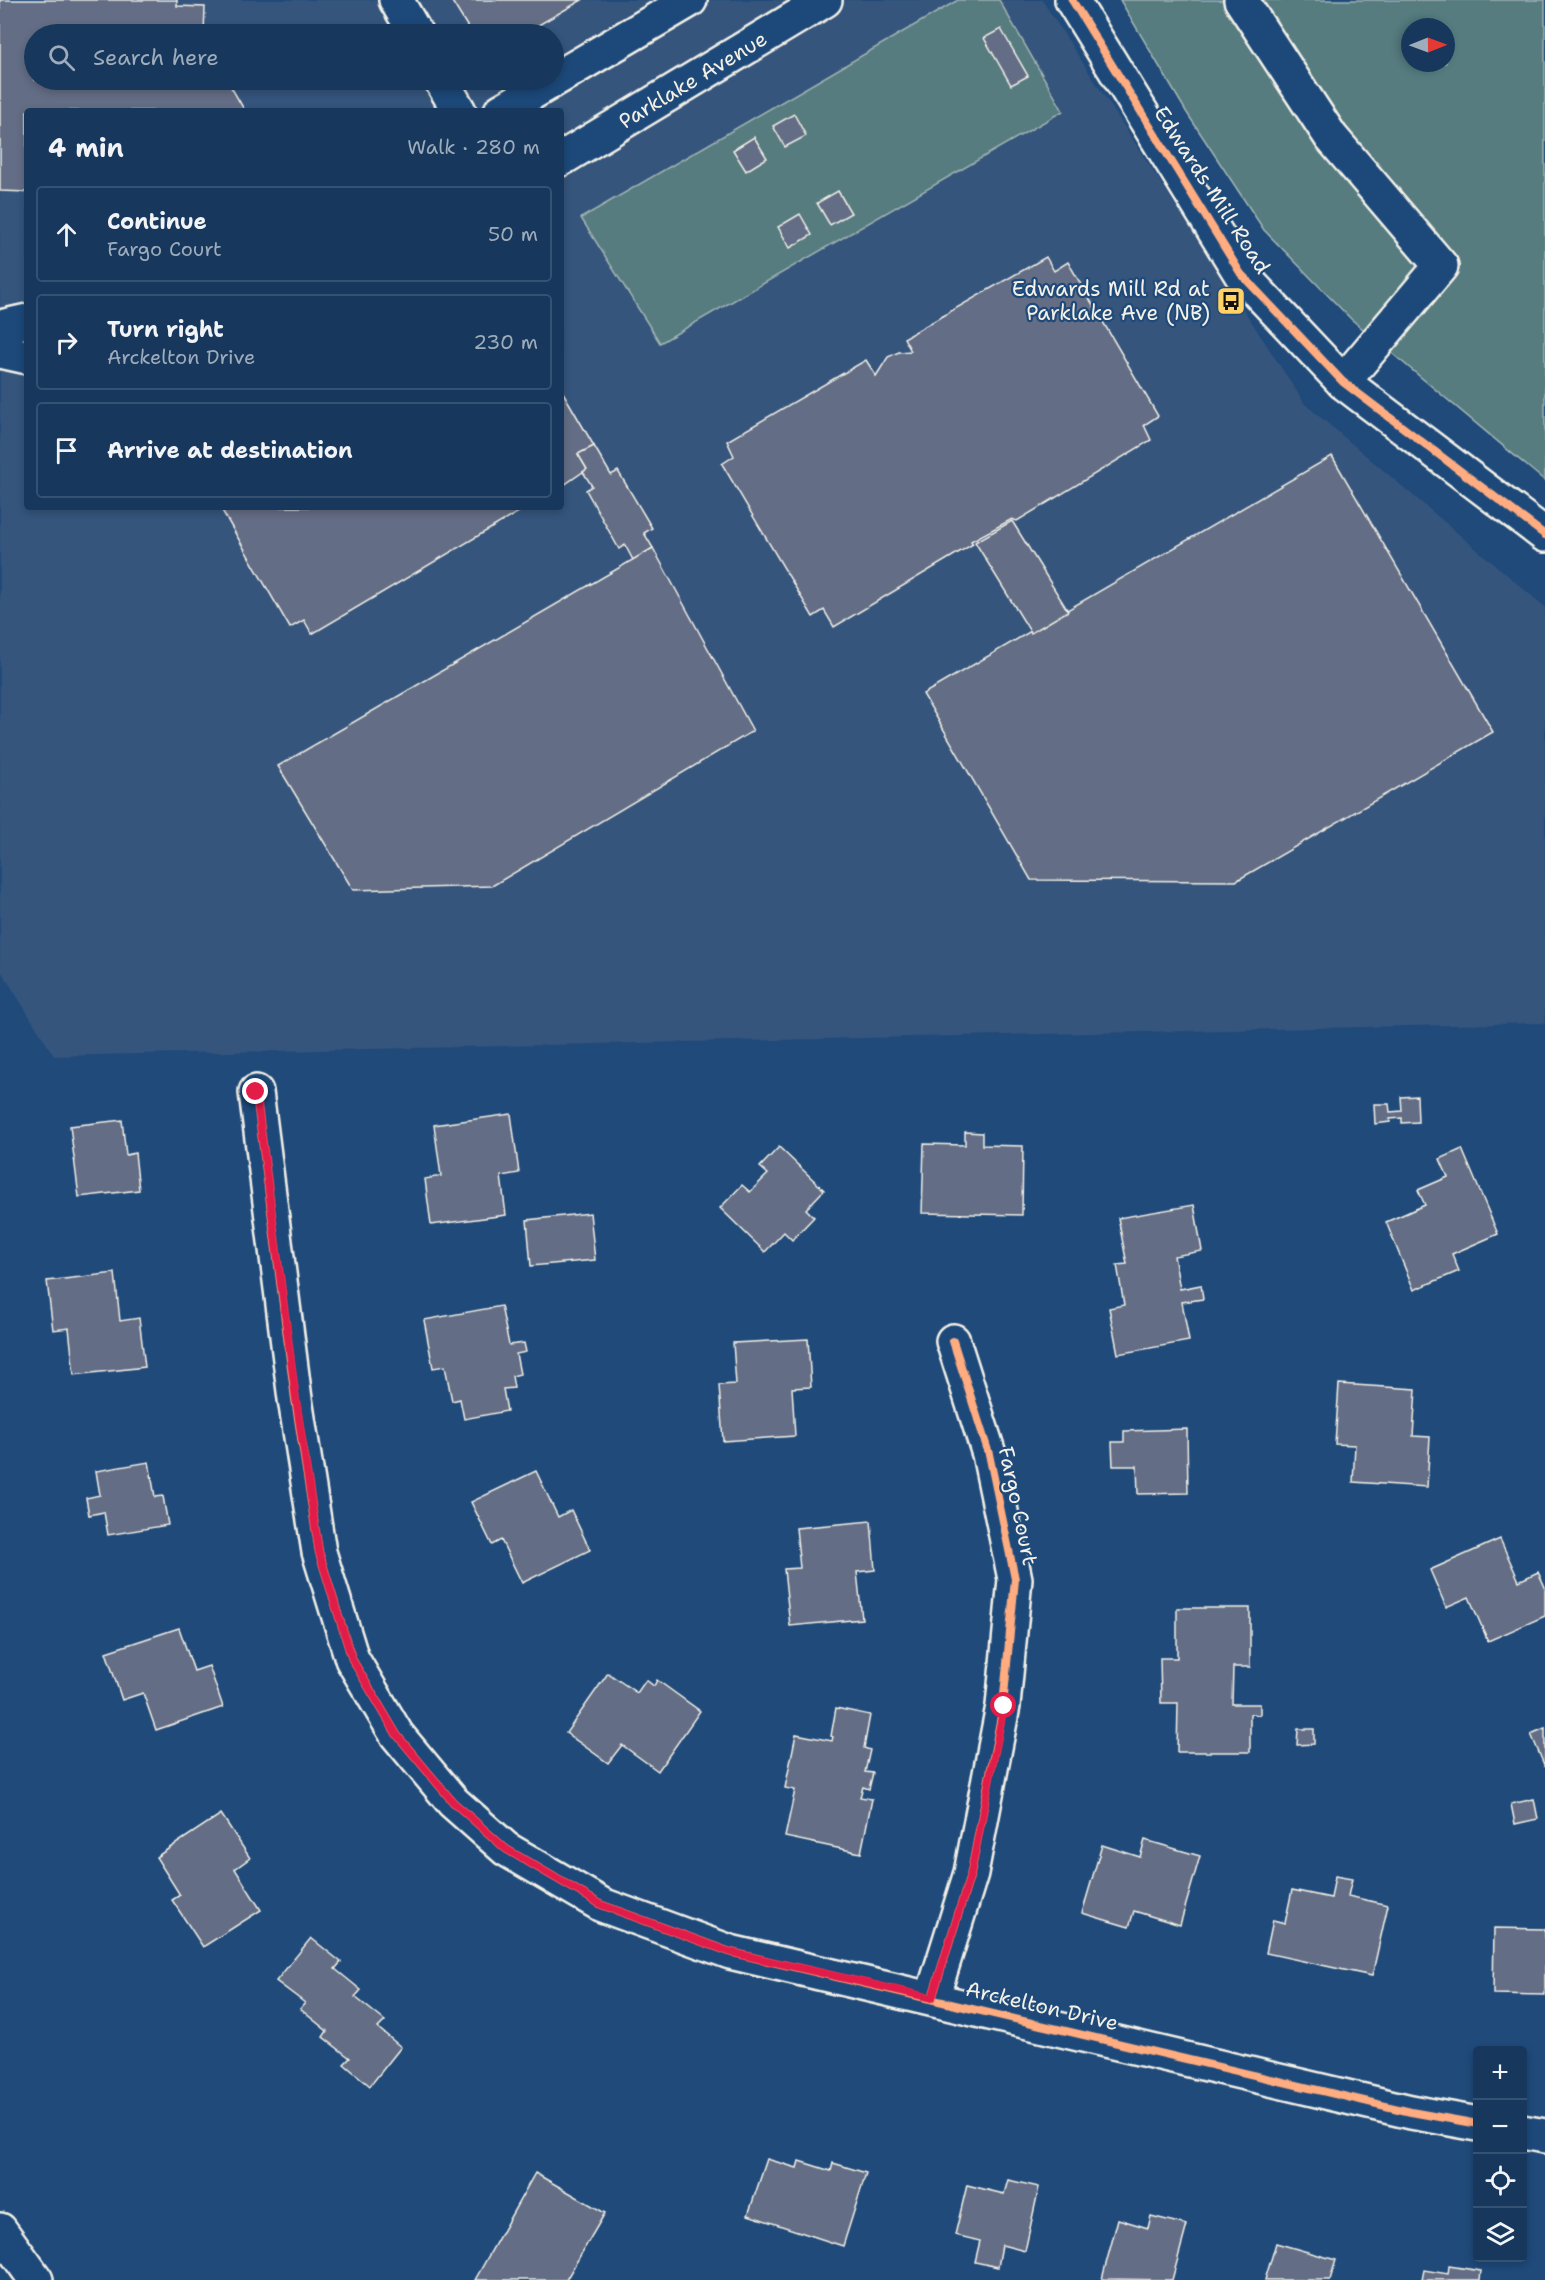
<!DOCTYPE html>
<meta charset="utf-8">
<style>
:root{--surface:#17385c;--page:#244365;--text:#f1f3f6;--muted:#9eacbb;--line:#365272}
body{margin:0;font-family:"Shantell Sans",sans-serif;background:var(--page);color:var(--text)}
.controls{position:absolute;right:18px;bottom:18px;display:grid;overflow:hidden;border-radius:6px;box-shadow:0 3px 9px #0003}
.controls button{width:54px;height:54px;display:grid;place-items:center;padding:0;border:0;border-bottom:2px solid var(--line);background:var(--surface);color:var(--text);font:30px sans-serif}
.compass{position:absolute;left:1401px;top:18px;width:54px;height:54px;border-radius:50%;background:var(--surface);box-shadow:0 3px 9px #0003;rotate:89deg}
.stop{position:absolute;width:18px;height:18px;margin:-14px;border:4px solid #e11d48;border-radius:50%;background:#fff}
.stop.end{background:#e11d48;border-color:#fff;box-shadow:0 2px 6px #0008}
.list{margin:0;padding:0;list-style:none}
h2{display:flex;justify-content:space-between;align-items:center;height:78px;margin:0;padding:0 24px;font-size:26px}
h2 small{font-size:20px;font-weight:400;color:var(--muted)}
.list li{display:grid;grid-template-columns:39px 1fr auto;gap:18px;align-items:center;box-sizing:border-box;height:96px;margin:0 12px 12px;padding:0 12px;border:2px solid var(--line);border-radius:6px}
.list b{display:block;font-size:22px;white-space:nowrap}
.list p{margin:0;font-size:20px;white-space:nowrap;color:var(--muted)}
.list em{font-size:20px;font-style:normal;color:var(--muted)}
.icon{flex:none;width:33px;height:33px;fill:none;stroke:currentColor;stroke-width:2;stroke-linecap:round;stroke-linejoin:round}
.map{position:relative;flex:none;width:1545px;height:2280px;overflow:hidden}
.search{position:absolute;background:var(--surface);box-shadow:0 3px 9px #0003;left:24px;top:24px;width:540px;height:66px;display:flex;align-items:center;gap:15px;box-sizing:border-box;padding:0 21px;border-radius:33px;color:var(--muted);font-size:22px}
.panel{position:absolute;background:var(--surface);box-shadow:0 3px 9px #0003;left:24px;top:108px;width:540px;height:402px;border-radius:6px}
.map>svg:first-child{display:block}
.built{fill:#34547d;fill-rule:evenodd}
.green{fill:#567b80;stroke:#a5b6b4;stroke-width:1.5;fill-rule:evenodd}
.building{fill:#646d85;stroke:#f4f1e8;stroke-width:1.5}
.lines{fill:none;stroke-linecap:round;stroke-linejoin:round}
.minor-casing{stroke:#f4f1e8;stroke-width:38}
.minor{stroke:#1f4a7a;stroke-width:33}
.cycleway-casing{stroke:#1f4a7a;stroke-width:11}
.cycleway{stroke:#ffac80;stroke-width:8}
.route{stroke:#e11d48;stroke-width:8}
.labels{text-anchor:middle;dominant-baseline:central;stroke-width:4.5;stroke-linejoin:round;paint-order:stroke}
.street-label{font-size:21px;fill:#f4f1e8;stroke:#1f4a7a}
.poi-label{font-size:21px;fill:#f4f1e8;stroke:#1f4a7a;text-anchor:end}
</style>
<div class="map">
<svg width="1545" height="2280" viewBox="0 0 1545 2280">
<rect width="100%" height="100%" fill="#1f4a7a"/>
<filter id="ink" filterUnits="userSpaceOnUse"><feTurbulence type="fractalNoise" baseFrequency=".0167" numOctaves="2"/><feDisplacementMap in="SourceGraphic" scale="12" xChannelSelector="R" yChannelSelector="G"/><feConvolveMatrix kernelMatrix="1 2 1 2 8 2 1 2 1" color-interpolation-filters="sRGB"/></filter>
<g filter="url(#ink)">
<!-- built -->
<path class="built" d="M0,0h1042l263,404 240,203v416l-1491,33 -54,-87zM34,34h520v46h-520zM27,111h534v396h-534z"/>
<!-- green -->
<g class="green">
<polygon points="958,0 999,0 1063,111 660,343 581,218"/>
<path d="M1120,0h425v481l-194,-162 -87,-89 -77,-117zM1410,27h36v36h-36z"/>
</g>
<!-- building -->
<g class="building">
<polygon points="0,0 177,0 177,6 205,7 204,34 34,34 34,80 227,80 245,111 27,111 27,192 0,191"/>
<polygon points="451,0 582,0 523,34 472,34"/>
<polygon points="1001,29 1028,76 1011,85 984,38"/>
<polygon points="794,114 806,136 785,147 773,126"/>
<polygon points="754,137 767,158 746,171 733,150"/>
<polygon points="838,191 851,213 830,225 817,203"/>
<polygon points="800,214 812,235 790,248 778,227"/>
<polygon points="1046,257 1054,271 1068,262 1158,416 1144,425 1151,440 1017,521 1012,519 971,541 973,544 834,627 824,610 813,617 722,464 734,456 727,441 866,360 876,376 888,357 899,352 911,351 904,338"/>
<polygon points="561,389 594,446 578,454 587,469 561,487"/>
<polygon points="594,446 611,475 618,471 652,528 644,533 653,548 633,560 625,545 619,549 586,490 592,486 583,472 587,469 578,454"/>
<polygon points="1332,456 1493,732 1236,881 1031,880 923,694"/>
<polygon points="220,507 527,507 312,634 304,620 290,628"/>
<polygon points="1012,521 1068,611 1031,633 975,542"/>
<polygon points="653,548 753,731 492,886 353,890 278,766"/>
<polygon points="1417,1096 1418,1122 1402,1123 1402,1118 1390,1119 1390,1122 1375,1124 1374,1104 1389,1104 1390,1112 1402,1111 1401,1097"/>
<polygon points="511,1114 519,1173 501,1176 506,1215 431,1225 425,1179 441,1176 434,1125"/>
<polygon points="122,1120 126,1155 135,1153 139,1190 79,1197 70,1126"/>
<polygon points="965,1132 982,1133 982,1145 1023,1146 1022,1215 922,1213 924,1144 965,1145"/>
<polygon points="779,1147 824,1190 806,1209 814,1217 792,1240 784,1232 765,1252 720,1208 742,1185 750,1192 768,1174 760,1167"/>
<polygon points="1462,1149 1498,1234 1452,1254 1459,1271 1414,1290 1386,1222 1425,1205 1418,1190 1448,1177 1440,1159"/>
<polygon points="1194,1205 1202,1251 1174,1256 1180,1289 1201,1285 1203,1299 1182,1302 1189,1341 1118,1354 1109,1308 1124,1305 1117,1265 1127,1264 1118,1218"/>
<polygon points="590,1213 595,1260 531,1266 527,1220"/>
<polygon points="115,1273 120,1321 139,1318 145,1367 74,1375 69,1328 53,1330 47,1281"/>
<polygon points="501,1306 509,1345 524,1343 526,1352 516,1354 520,1374 512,1376 514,1388 503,1389 507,1411 464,1419 460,1399 452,1401 445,1366 433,1368 424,1320"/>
<polygon points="808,1339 811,1387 792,1388 795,1436 723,1441 719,1385 736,1384 733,1343"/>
<polygon points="1339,1384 1416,1389 1413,1436 1430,1437 1427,1487 1353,1482 1355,1445 1335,1444"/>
<polygon points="1187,1429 1188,1493 1138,1494 1137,1466 1113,1466 1112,1442 1124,1442 1124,1431"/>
<polygon points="149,1462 155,1497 163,1496 168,1525 108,1535 104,1512 89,1515 86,1498 100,1495 96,1471"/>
<polygon points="536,1471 558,1517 571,1510 590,1550 522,1583 501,1540 492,1545 471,1502"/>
<polygon points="871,1521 875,1570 857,1572 862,1619 790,1626 784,1569 800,1568 796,1528"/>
<polygon points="1500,1539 1519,1581 1538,1572 1545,1587 1545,1616 1488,1641 1469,1597 1446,1607 1430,1570"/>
<polygon points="1177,1608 1250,1608 1250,1667 1233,1667 1232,1704 1260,1704 1260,1715 1250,1714 1250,1752 1177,1752 1178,1703 1161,1703 1160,1658 1177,1658"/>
<polygon points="179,1628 194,1671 209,1666 223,1707 156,1730 143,1693 122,1700 106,1652"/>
<polygon points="608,1673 637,1693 646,1680 654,1686 657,1680 700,1711 658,1771 622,1745 608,1763 566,1733"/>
<polygon points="836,1708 870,1715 864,1748 870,1750 865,1772 873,1773 869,1789 863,1787 860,1797 872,1799 861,1853 785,1837 795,1790 785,1788 796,1734 832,1741 833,1737 831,1736"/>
<polygon points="1545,1728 1545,1767 1531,1734"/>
<polygon points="1298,1729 1314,1729 1314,1744 1297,1745"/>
<polygon points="1534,1799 1538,1819 1515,1824 1511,1804"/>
<polygon points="221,1814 250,1858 235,1869 261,1910 203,1947 172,1900 180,1895 156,1857"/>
<polygon points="1145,1840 1200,1856 1180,1925 1134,1911 1129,1927 1082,1913 1102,1845 1140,1857"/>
<polygon points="1335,1876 1352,1879 1348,1896 1388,1905 1372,1976 1266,1953 1273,1920 1285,1923 1292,1890 1331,1898"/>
<polygon points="1494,1928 1545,1929 1545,1995 1493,1994"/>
<polygon points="311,1938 341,1962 335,1969 361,1990 355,1997 385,2021 378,2028 401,2047 370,2086 344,2064 350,2058 323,2037 327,2031 300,2009 305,2003 276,1981"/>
<polygon points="767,2159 797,2168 799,2161 831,2171 833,2163 866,2173 843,2246 748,2215"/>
<polygon points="535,2173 605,2213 566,2280 475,2280"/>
<polygon points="1008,2180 1039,2187 1025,2251 1002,2245 998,2267 975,2262 980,2241 955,2235 967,2185 1004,2194"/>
<polygon points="1151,2216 1187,2225 1172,2280 1102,2279 1118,2219 1148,2228"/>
<polygon points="1276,2243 1336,2260 1330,2280 1265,2280"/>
<polygon points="1449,2266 1481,2271 1480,2280 1422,2280 1424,2270 1448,2274"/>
</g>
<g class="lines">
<!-- minor casing -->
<g class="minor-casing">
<g id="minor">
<polyline points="396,0 416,34"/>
<polyline points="1072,0 1241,274 1343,382 1545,535"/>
<polyline points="1241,0 1331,137 1441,266 1343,382"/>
<polyline points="441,80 459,111"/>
<polyline points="501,111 690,0"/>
<polyline points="561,159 825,0"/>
<polyline points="0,327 27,321"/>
<polyline points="0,351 27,357"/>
<polyline points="256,1092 295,1399 319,1552 352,1659 397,1735 453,1802 506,1849 602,1905 730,1952 1411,2112 1478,2124"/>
<polyline points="932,1998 971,1873 1003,1706 1015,1579 989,1454 953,1341"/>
<polyline points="1522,2132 1545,2136"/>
<polyline points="0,2230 36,2280"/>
</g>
</g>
<!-- minor -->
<use href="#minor" class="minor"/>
<!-- cycleway casing -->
<g class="cycleway-casing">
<g id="cycleway">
<polyline points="1072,0 1241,274 1343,382 1545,535"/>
<polyline points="256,1092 295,1399 319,1552 352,1659 397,1735 453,1802 506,1849 602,1905 730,1952 1411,2112 1478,2124"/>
<polyline points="932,1998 971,1873 1003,1706 1015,1579 989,1454 953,1341"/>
</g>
</g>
<!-- cycleway -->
<use href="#cycleway" class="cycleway"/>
</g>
</g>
<g class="lines" filter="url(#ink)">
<!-- route -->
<polyline class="route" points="256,1092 296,1399 319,1552 352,1659 397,1735 453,1802 506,1849 602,1905 730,1952 932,1998 971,1873 1004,1706"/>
</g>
<!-- icons -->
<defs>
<g id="bus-square" transform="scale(1.5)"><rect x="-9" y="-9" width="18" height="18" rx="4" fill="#ffd166" stroke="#1f4a7a"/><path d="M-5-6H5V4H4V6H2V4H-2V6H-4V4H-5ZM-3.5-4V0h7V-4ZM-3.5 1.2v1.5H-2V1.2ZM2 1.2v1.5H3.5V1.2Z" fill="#111"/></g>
</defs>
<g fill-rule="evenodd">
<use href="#bus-square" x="1231" y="301"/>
</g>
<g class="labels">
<!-- street labels -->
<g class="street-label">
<text transform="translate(693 80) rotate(-31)">Parklake Avenue</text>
<text transform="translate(1212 190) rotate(57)">Edwards Mill Road</text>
<text transform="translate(1018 1506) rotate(78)">Fargo Court</text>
<text transform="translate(1042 2006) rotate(13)">Arckelton Drive</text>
</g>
<!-- poi labels -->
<g class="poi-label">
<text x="1210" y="289">Edwards Mill Rd at<tspan x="1210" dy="24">Parklake Ave (NB)</tspan></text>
</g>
</g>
</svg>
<div class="controls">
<button>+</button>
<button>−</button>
<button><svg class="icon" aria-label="locate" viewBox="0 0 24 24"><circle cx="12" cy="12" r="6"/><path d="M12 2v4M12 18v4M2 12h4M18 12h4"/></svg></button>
<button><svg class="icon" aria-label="layers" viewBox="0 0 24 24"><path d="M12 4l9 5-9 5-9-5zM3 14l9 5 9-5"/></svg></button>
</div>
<svg class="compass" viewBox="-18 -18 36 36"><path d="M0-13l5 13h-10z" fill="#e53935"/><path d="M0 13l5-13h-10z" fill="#9eacbb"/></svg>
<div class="stop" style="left:1004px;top:1706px"></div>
<div class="stop end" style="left:256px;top:1092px"></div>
<div class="search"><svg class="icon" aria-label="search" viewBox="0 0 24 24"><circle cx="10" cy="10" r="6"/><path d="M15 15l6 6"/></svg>Search here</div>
<section class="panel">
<h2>4 min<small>Walk · 280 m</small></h2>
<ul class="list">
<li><svg class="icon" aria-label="ahead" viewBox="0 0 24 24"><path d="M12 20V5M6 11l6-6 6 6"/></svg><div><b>Continue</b><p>Fargo Court</p></div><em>50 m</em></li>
<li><svg class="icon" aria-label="right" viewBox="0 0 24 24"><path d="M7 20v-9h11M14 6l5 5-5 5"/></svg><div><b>Turn right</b><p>Arckelton Drive</p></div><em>230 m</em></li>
<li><svg class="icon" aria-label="arrive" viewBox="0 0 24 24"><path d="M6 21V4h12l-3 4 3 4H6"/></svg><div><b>Arrive at destination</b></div></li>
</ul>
</section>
</div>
